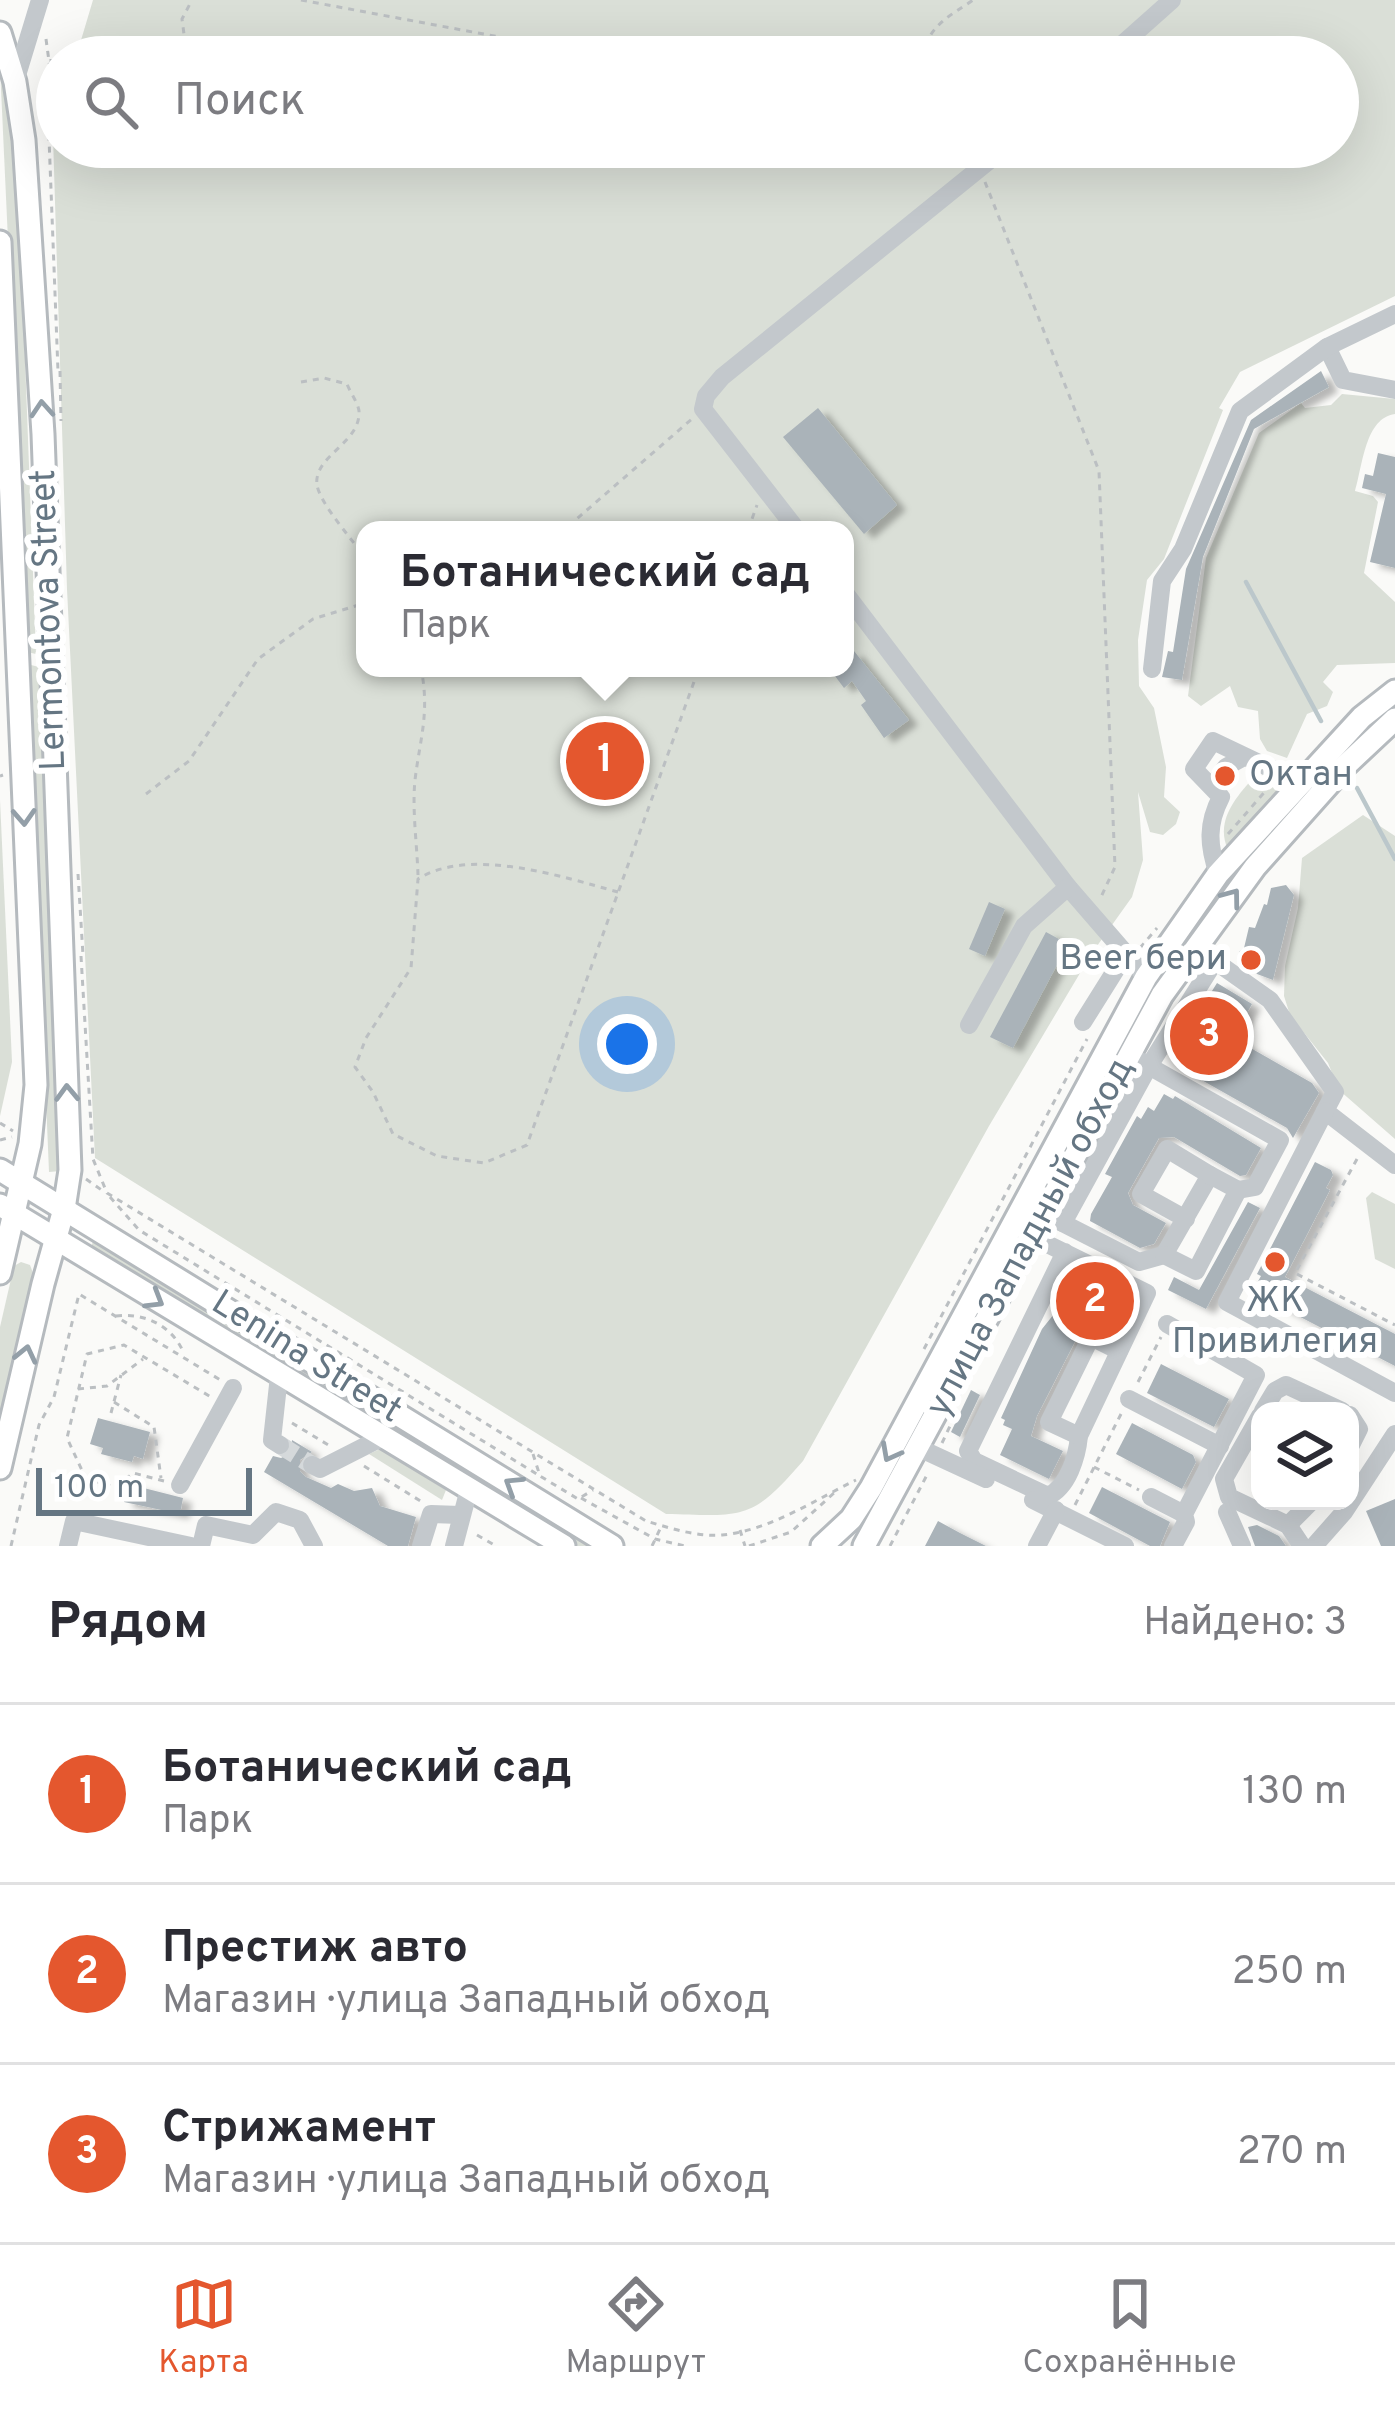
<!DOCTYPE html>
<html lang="ru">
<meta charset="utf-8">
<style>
:root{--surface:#fff;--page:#f7f7f7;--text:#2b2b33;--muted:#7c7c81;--line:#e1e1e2;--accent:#e4572e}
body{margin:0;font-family:Overpass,sans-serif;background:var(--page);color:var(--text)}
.controls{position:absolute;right:36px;bottom:36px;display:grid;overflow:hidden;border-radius:24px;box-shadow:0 12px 48px #0002}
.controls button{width:108px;height:108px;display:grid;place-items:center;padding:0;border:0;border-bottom:3px solid var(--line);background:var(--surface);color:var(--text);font:60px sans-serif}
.scale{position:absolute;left:36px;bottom:30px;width:216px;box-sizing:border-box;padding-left:12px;border:6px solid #657683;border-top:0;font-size:33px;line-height:42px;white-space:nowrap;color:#657683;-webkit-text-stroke:9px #fff;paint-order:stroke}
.you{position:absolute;left:627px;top:1044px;width:42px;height:42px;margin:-30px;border:9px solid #fff;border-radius:50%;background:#1a73e8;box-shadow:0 0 0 18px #1a73e833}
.badge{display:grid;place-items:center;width:78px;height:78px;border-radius:50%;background:var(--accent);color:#fff;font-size:39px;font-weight:700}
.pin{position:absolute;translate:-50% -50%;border:6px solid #fff;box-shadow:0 3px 12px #0006}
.popup{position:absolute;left:356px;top:521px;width:498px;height:156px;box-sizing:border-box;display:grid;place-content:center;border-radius:24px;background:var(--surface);filter:drop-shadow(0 3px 9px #0005);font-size:39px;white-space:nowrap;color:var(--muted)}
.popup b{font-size:45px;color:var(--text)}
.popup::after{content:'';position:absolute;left:50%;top:100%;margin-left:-24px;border:24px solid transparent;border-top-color:var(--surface)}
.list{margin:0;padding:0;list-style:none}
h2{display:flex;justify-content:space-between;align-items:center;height:156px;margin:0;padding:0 48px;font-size:51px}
h2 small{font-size:39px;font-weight:400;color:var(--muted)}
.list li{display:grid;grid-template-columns:78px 1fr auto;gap:36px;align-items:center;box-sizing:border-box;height:180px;padding:0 48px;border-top:3px solid var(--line)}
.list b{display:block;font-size:45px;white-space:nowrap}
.list p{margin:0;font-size:39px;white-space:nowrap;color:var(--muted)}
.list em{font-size:39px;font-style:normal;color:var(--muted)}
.icon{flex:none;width:66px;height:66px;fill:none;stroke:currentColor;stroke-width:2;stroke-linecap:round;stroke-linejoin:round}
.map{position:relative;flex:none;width:1395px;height:1546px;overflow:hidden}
.search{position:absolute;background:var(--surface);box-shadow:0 12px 48px #0002;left:36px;right:36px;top:36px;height:132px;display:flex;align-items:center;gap:30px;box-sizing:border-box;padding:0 42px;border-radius:66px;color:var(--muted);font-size:45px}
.sheet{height:696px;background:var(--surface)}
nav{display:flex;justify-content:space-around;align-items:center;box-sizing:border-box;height:168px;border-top:3px solid var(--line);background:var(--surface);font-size:33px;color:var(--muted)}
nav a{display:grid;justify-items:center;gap:6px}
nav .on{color:var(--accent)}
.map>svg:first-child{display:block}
.green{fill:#dadfd7;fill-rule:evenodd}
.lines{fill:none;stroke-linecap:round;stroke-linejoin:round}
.stream{stroke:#bbc7cb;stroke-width:4.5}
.building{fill:#aab3b9;filter:url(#shadow)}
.minor-tunnel{stroke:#d5d9db;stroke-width:18;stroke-dasharray:18 9;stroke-linecap:butt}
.major-casing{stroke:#b5babe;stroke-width:27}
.path{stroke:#bbbfc2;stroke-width:3;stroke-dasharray:6 6;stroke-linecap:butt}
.minor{stroke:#c3c8cc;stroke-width:18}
.major{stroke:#fff;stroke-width:21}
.oneway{stroke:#939fa8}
.poi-dot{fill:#e4572e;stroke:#fff;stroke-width:4.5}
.labels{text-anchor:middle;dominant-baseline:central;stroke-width:12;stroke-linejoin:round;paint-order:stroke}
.street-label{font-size:36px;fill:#657683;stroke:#fff}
.poi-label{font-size:36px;fill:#657683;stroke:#fff;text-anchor:start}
</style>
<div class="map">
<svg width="1395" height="1546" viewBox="0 0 1395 1546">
<defs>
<filter id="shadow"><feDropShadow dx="9" dy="5" stdDeviation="3" flood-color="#0004"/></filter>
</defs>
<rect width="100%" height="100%" fill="#fafaf8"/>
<!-- green -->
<g class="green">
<path d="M93,0h1302v296l-155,76 -21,36 4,2 -59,149 -17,21 -9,60 1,46 15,22 12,59 -2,30 16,15 -4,12 -13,11 -13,-3 -12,-40 5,68 -11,37 -40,56 -103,173 -186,335c-52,60 -59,55 -137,53l-571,-356 -28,-569 -14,-452 4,-13v23h1281v-90h-1262zM365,530h480v138h-480z"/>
<polygon points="0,67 14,141 19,197 36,654 27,652"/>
<path d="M1342,394l53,5v15c-30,4 -32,51 -40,77l18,5 5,6 -14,71 31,29v61l-58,2 -14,17 10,10 -6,14 -20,8 -20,44 -20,-7 -7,-12 -2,-28 -20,-4 -8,-21 -29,20 -13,-10 18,-138 53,-125 42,-30 4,5 26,-3z"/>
<polygon points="31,665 39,667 61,1171 49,1172 28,668"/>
<path d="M1255,776l13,1 16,11 -56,62c-13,-29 7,-52 27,-74z"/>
<polygon points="0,800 12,1062 0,1116"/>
<polygon points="1363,815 1395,836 1395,1139 1339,1090 1328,1063 1290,1015 1284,996 1285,966 1298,908 1302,858"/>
<polygon points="1372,1192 1395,1204 1395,1269 1375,1259 1366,1198"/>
<polygon points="93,1241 97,1241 596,1546 578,1546 91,1248"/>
<polygon points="21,1262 30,1265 33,1273 0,1418 0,1327 14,1266"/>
<polygon points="380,1449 446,1490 442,1500 369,1454"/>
</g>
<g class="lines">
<!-- stream -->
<g class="stream">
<polyline points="1246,582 1321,721"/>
<polyline points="1357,788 1395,859"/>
</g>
</g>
<!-- building -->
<g class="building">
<polygon points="1321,371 1329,387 1254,429 1203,557 1182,680 1162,677 1168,651 1173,652 1186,569 1251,420"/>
<polygon points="818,408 897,505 864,534 783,437"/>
<polygon points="1378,453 1395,457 1395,568 1370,562 1386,494 1362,488 1365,474 1373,476"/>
<polygon points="854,651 909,720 884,738 861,705 866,701 852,681 844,688 829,668 845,668 845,658"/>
<polygon points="1286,885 1294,895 1273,980 1257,974 1239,952 1244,948 1249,927 1255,928 1264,904 1267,905 1271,888"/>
<polygon points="989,902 1005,909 985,956 969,949"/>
<polygon points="1046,932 1068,944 1013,1048 990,1037"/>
<polygon points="1217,983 1252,1004 1233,1038 1312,1083 1319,1093 1293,1138 1287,1128 1191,1074 1193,1070 1171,1057"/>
<polygon points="1164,1094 1173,1099 1175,1096 1261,1148 1246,1175 1240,1176 1174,1137 1159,1138 1128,1193 1133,1205 1166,1223 1154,1244 1140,1248 1090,1221 1091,1214 1112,1177 1105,1174 1137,1116 1141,1119 1148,1107 1154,1111"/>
<polygon points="1315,1162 1331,1170 1333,1175 1326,1188 1330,1190 1285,1277 1395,1334 1395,1366 1252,1292 1261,1276 1257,1274"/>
<polygon points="1248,1202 1260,1208 1206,1309 1168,1290 1174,1277 1199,1290"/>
<polygon points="1084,1277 1129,1299 1114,1331 1087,1318 1037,1416 1031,1436 1063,1451 1049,1479 1000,1455 1012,1429 1003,1425 1005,1420 1001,1418 1042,1329 1054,1314 1059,1317 1074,1286 1079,1288"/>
<polygon points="1161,1364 1229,1399 1214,1427 1147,1393"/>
<polygon points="971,1390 980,1395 960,1437 951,1432"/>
<polygon points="98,1418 150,1432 143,1459 134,1456 132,1462 101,1454 103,1448 90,1444"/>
<polygon points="1132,1423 1193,1455 1196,1462 1182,1489 1116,1454"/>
<polygon points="292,1440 312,1452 300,1460 300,1471 306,1477 331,1488 338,1484 354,1491 372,1488 380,1506 416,1517 408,1546 388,1546 264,1472 273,1456 281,1458 291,1453"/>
<polygon points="128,1484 183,1498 180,1514 124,1502"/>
<polygon points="1102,1487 1170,1522 1160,1546 1150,1546 1089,1513"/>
<polygon points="1395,1499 1395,1546 1381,1546 1366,1511"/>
<polygon points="938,1521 960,1533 986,1546 925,1546"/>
<polygon points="1257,1525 1279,1536 1286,1546 1255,1546 1248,1527"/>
</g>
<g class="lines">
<!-- minor-tunnel -->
<polyline class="minor-tunnel" points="280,1445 312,1465"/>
<!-- major casing -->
<g class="major-casing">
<g id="major">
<polyline points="0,33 15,82 24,140 43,434 70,1170 64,1209 43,1284 0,1468"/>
<polyline points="0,242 36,1085 30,1144 0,1273"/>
<polyline points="0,1170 612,1546"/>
<polyline points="0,1205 564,1546"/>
<polyline points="822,1546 851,1519 871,1488 1146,977 1218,874 1362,717 1395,691"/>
<polyline points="864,1546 1162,995 1255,867 1345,766 1395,719"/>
</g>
</g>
<!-- path -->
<g class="path">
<polyline points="301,0 607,57"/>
<polyline points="46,39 51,76 49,138 58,371"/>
<polyline points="187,57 182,19 192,0"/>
<polyline points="878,57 899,45 909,48 920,57"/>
<path d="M923,57c4,-31 27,-41 50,-57"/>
<polyline points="51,59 51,121"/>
<polyline points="985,182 1099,471 1115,867 1101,897"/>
<polyline points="60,371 61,421"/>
<path d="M301,382l23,-4 23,6c3,8 11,19 12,27 2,32 -46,45 -42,74 3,19 36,55 48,73"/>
<polyline points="557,530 572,523 693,418"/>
<polyline points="748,530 757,505"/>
<polyline points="0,776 3,775"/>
<polyline points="146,794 189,761 258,659 313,619 365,603"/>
<polyline points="1228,834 1269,787"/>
<polyline points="78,874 83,955"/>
<path d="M418,875c-1,-31 -6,-65 -3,-95 5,-42 15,-67 6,-112"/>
<path d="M618,892c-55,-15 -148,-46 -200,-13l-7,89 -45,70 -11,29 18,25 20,42 44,22 47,7 43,-18 172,-477"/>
<polyline points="1140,948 1157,928"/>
<path d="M81,956l12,203 14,34 539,328c24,7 50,16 76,14 46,-4 93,-35 134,-55"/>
<polyline points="0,1123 13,1131"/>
<polyline points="0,1140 12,1137"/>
<polyline points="1357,1159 1295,1273 1395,1325"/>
<polyline points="86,1179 103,1191"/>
<polyline points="110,1197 139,1230 540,1476"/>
<path d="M116,1316c29,-4 58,11 68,38"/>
<polyline points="1233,1344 1242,1326"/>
<polyline points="924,1349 1087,1039"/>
<polyline points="1138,1382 1161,1337"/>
<polyline points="78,1389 107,1386 143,1359"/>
<polyline points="114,1402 154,1427 161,1478"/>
<polyline points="111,1413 121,1375"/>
<polyline points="292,1423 330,1446"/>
<polyline points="942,1443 951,1424"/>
<polyline points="533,1454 540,1476 578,1499 593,1490"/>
<polyline points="364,1466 422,1502"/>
<polyline points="1094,1467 1139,1490"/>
<polyline points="164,1481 133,1473 116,1487 86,1479 67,1438 87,1354 124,1345 211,1397"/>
<polyline points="581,1498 655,1539 685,1546"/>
<polyline points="1075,1505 1122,1412"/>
<polyline points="740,1530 745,1546"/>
<polyline points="477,1535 496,1546"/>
<polyline points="11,1546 39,1425 54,1397 79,1294 222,1381"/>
<polyline points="652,1546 661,1527"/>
<polyline points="749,1546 791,1532 834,1493"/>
<polyline points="890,1546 928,1473"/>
</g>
<!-- minor -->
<g class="minor">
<polyline points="1108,57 1172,0"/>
<polyline points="15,82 40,0"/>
<polyline points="1327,347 1343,380 1395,390"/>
<polyline points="797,530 703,409 706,396 722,377 1006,147"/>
<polyline points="845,593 1068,887 1146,977"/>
<polyline points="1152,669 1162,581 1183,549 1240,411 1327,347 1395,314"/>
<polyline points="1213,786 1226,767 1244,757"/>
<path d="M1218,874c-10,-29 -11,-50 3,-77l-27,-28 19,-28 88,42"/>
<polyline points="1195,947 1270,1000 1335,1092 1325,1111 1395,1165"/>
<polyline points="1083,1022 1125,955"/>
<polyline points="969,1025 1024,926 1068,887"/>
<polyline points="1138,1060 1280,1140 1255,1187 1238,1190"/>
<polyline points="1325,1111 1227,1302 1395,1393"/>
<polyline points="1043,1213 1139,1262 1164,1255 1210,1175 1167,1149 1141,1194 1186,1219"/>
<polyline points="1063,1223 1149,1066 1215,961"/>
<path d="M1031,1236l116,57 -68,143c-2,21 -11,51 -31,60l-74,-35 -6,-10 97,-199"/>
<polyline points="1164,1255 1196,1271 1238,1190 1210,1175"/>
<polyline points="1167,1324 1256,1375 1184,1514 1186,1522 1173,1546"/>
<polyline points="279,1376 272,1440 280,1445"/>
<polyline points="1129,1399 1220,1446"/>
<polyline points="1263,1411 1275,1391 1286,1385 1342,1411"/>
<polyline points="1350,1415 1359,1429 1350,1447"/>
<polyline points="1260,1416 1224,1479 1229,1497 1288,1525 1302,1546"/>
<polyline points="1079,1436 1049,1422 1091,1337 1119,1351"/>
<polyline points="919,1448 986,1479"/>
<polyline points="312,1465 320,1469 383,1437"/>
<polyline points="180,1485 233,1388"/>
<polyline points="1151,1497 1184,1514"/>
<polyline points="1033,1500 1125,1546"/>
<polyline points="1227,1512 1242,1546"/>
<polyline points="1288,1525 1312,1501"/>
<polyline points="68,1546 74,1521 191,1546"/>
<polyline points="201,1546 206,1525 253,1535 276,1512 300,1520 314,1546"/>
<polyline points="421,1546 431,1514 460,1515"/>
<polyline points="454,1546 469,1489"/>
<polyline points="1037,1546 1056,1510"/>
<polyline points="1314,1546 1344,1512 1395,1434"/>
</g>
<!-- major -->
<use href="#major" class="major"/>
</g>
<!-- one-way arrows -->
<defs><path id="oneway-chevron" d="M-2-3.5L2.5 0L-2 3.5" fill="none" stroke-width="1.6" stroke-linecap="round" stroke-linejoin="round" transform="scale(3)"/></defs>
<g class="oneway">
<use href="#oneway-chevron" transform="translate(42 409) rotate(-94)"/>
<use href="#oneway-chevron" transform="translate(24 817) rotate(87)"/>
<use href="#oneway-chevron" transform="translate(1232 897) rotate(-53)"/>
<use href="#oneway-chevron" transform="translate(67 1093) rotate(-92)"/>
<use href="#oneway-chevron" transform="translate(155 1300) rotate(31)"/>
<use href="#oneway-chevron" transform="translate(26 1354) rotate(-77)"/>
<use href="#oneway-chevron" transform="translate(890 1453) rotate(118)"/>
<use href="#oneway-chevron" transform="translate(513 1485) rotate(-148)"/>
</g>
<!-- markers -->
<g class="poi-dot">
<circle cx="1225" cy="776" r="12"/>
<circle cx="1251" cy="960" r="12"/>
<circle cx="1275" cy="1262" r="12"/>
</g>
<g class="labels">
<!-- street labels -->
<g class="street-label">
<text transform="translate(50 620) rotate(-92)">Lermontova Street</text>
<text transform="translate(1031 1238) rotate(-62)">улица Западный обход</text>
<text transform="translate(306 1358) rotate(32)">Lenina Street</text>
</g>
<!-- poi labels -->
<g class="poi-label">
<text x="1249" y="776">Октан</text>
<text x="1227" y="960" text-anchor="end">Beer бери</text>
<text x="1275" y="1302" text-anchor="middle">ЖК<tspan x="1275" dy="41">Привилегия</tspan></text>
</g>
</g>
</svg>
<div class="controls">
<button><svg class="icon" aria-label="layers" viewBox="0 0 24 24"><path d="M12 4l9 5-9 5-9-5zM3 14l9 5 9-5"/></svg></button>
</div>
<div class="scale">100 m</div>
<div class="you"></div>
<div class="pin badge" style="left:605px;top:761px">1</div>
<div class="popup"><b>Ботанический сад</b>Парк</div>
<div class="pin badge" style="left:1095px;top:1301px">2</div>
<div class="pin badge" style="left:1209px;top:1036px">3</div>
<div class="search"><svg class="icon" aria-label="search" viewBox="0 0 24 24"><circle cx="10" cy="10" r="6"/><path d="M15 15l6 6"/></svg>Поиск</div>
</div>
<section class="sheet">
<h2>Рядом<small>Найдено: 3</small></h2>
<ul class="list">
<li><span class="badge">1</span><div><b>Ботанический сад</b><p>Парк</p></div><em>130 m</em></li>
<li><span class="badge">2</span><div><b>Престиж авто</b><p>Магазин · улица Западный обход</p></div><em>250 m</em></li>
<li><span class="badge">3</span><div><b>Стрижамент</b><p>Магазин · улица Западный обход</p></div><em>270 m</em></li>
</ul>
</section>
<nav>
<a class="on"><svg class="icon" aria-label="map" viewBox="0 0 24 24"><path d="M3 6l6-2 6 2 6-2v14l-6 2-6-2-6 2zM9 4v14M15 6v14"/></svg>Карта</a>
<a><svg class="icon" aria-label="directions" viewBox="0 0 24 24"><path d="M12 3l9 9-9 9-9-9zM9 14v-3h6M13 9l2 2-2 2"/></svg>Маршрут</a>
<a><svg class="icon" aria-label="saved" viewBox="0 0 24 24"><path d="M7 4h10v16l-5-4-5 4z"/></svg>Сохранённые</a>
</nav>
